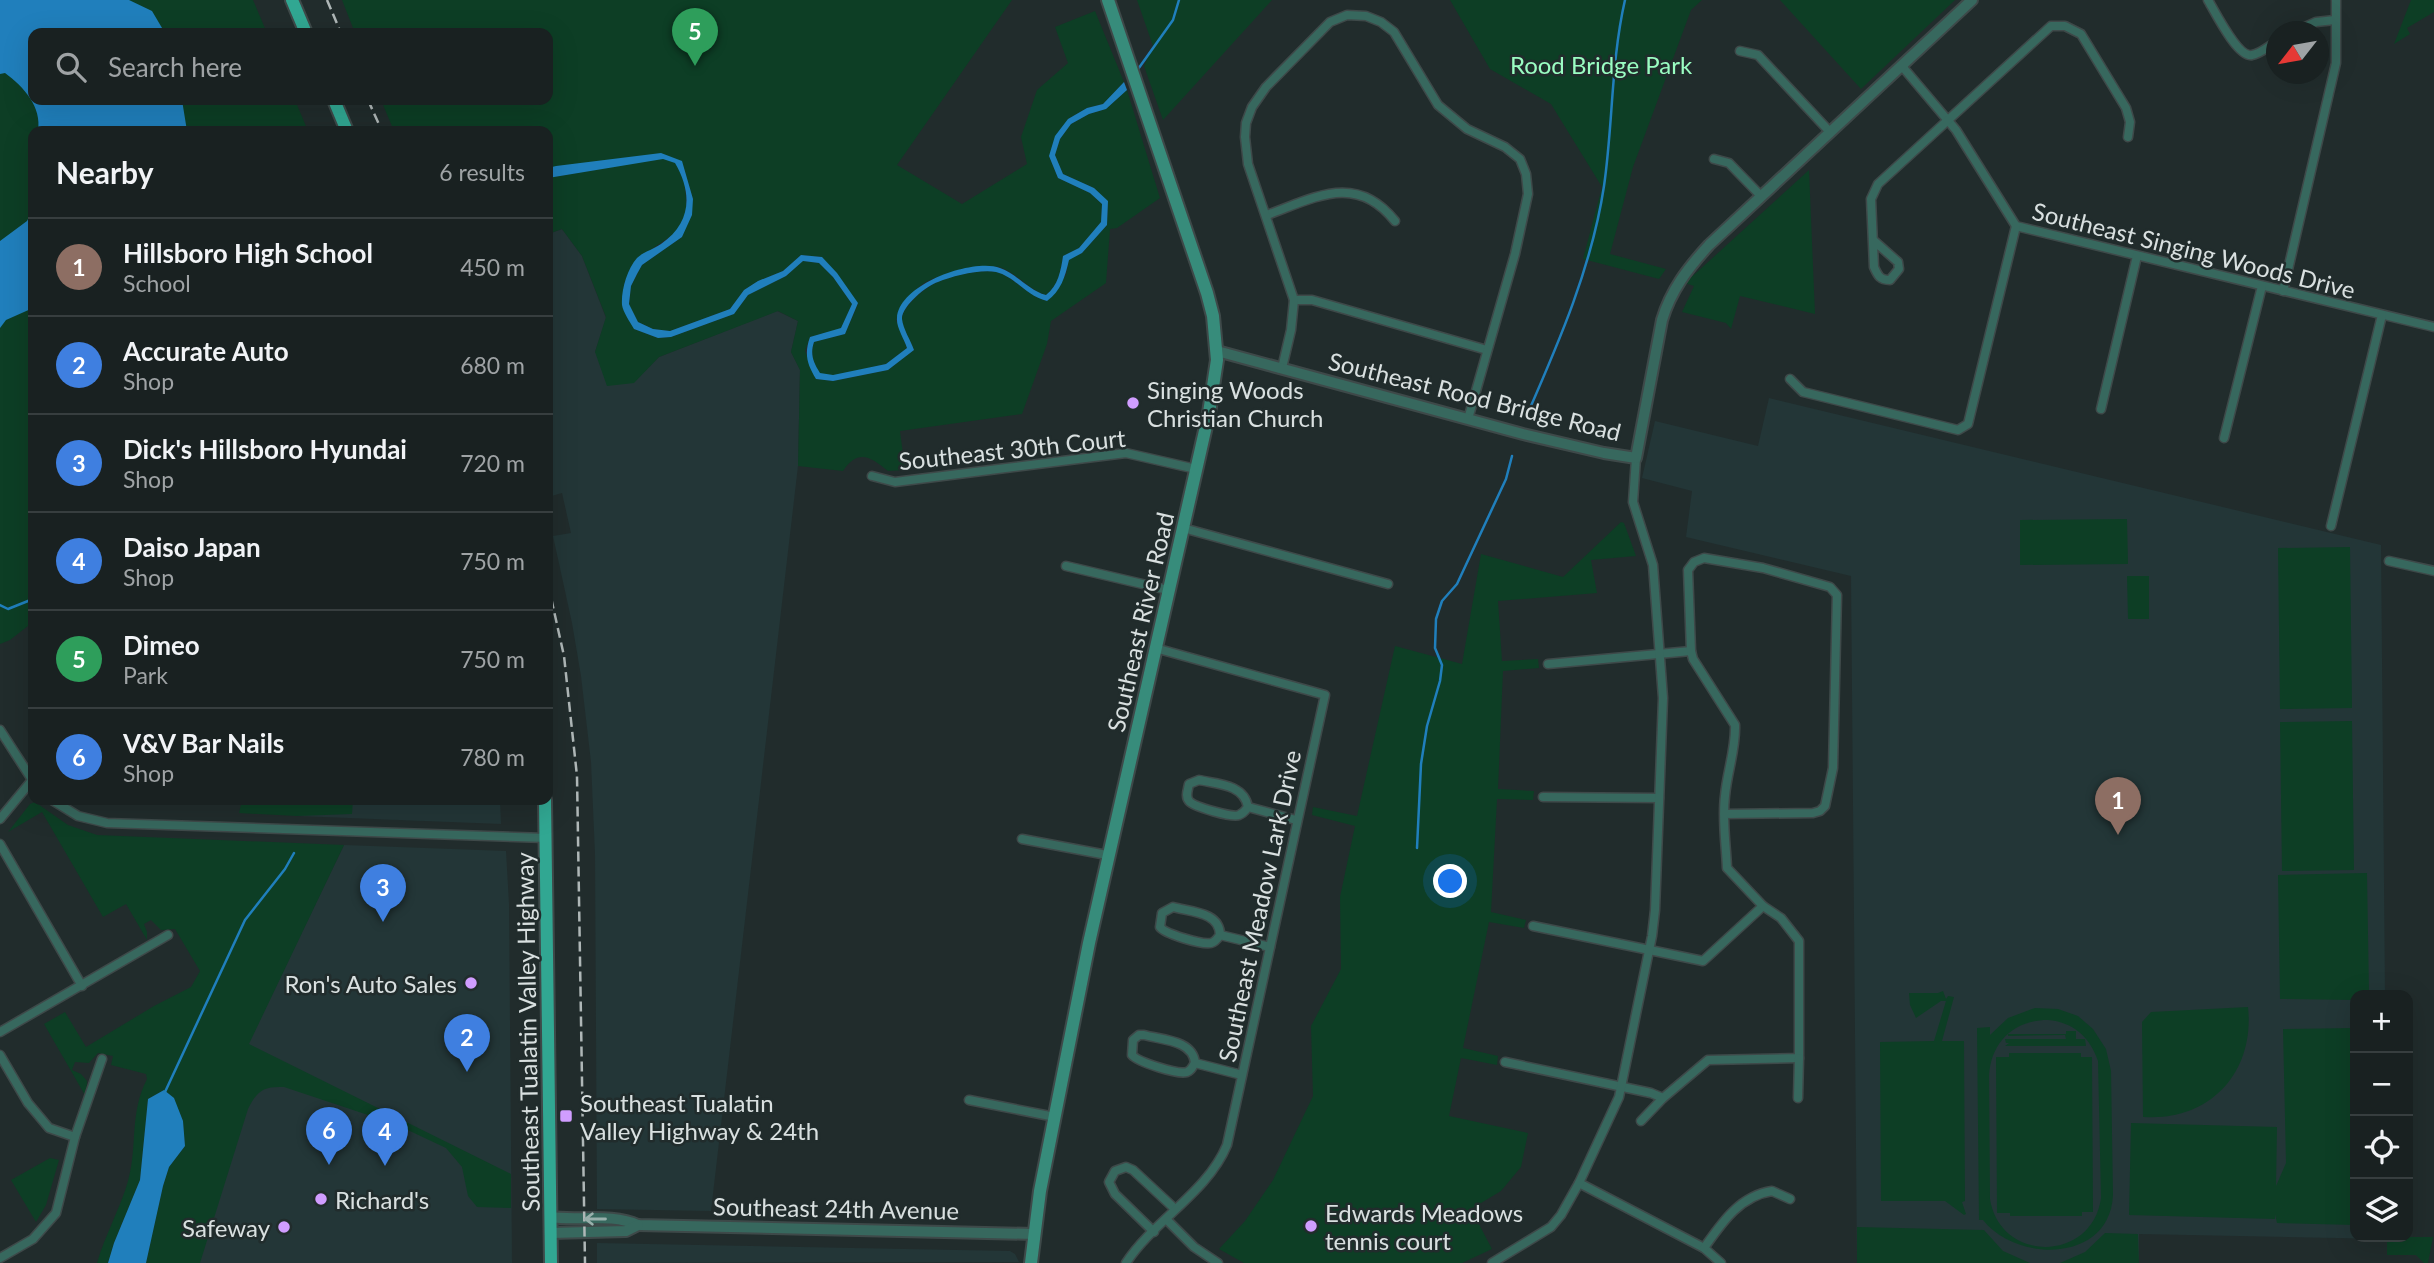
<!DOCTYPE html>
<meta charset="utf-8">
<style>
:root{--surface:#192121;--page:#22292a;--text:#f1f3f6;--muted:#9fa3a5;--line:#373e3f;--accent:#d09dff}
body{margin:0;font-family:Lato,sans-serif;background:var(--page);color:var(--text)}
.controls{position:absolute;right:21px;bottom:21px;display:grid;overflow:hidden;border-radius:14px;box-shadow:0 7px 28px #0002}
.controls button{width:63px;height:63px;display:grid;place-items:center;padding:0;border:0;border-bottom:2px solid var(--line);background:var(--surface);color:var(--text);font:35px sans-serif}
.compass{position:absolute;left:2266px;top:21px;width:63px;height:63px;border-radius:50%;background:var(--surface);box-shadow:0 7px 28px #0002;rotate:239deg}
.you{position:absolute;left:1451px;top:882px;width:24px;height:24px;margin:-18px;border:5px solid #fff;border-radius:50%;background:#1a73e8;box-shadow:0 0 0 10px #1a73e833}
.badge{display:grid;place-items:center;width:46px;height:46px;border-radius:50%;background:var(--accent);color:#fff;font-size:23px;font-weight:700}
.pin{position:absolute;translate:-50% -58px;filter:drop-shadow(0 2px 4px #0008)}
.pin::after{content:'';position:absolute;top:37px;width:24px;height:21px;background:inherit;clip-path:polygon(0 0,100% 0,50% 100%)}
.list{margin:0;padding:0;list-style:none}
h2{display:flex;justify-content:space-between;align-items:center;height:91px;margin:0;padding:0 28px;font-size:30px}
h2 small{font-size:23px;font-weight:400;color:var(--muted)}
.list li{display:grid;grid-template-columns:46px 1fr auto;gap:21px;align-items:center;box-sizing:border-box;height:98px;padding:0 28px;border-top:2px solid var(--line)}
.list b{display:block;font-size:26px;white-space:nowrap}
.list p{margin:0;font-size:23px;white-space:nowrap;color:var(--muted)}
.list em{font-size:23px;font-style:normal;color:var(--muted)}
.icon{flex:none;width:38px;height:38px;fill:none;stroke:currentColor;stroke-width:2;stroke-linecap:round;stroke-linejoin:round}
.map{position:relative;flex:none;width:2434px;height:1263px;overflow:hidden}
.search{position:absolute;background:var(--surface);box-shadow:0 7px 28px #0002;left:28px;top:28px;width:525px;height:77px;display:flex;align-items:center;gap:18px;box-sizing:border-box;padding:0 24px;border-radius:14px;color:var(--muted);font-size:26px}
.panel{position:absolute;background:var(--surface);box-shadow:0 7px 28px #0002;left:28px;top:126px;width:525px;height:679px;border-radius:14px}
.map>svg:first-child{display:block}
.built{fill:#233637}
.green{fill:#0d3e25;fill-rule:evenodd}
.water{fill:#207fbc}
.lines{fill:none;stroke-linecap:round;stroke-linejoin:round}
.stream{stroke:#207fbc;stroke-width:2.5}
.minor-casing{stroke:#3e4949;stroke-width:11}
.tertiary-casing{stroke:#3e4949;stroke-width:14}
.secondary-casing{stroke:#3e4949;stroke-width:16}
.primary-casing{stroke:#3e4949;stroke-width:16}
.minor{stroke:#37685e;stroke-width:8}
.tertiary{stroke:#37685e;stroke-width:10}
.secondary{stroke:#378c7b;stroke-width:12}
.primary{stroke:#31a792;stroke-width:12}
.rail{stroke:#afb7b7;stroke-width:2.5;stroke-dasharray:10 5;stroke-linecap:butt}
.oneway{stroke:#98b0ac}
.poi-dot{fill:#d09dff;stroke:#212c2c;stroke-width:2.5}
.labels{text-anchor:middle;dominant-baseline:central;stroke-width:5;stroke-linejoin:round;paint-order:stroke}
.park-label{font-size:24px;fill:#9afdc2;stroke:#212c2c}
.street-label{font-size:24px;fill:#d9e0e0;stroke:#212c2c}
.poi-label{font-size:24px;fill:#d9e0e0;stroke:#212c2c;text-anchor:start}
</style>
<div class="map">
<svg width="2434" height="1263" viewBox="0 0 2434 1263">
<rect width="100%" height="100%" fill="#212c2c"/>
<!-- built -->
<g class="built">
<polygon points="562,229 582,256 606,318 595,352 634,382 659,357 777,311 798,321 791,352 800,370 798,466 711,1211 597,1209 595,854 591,762 581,676 572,623 553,536 571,533 562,493 548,497 548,234"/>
<polygon points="1769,398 2381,545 2385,995 2355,995 2355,1237 2387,1237 2387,1239 2139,1234 2139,1263 1857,1263 1851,576 1686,537 1692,491 1642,478 1655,421 1758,446"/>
<polygon points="305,800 500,800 501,824 297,816"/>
<polygon points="344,845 506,851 509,904 512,1263 179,1263 248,1044"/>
<polygon points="597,1243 1010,1251 1015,1254 1019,1262 597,1263"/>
</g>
<!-- green -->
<g class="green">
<polygon points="0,0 253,0 267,33 33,33 33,100 295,100 308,131 33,131 33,622 10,640 0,644"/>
<path d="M342,0h670l-115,165 65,39 65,-40 -6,-27 16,-47 31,-27 -13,-36 40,-16 29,71 -21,22 -16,4 -19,11 -19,37 9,22 32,15 12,11 -1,18 -22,26 -16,8c-2,14 -5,30 -17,39 -18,-5 -28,-22 -47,-28 -7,-2 -18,2 -26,3 -48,8 -53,8 -77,50l11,28 -21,16 -53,12 -13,-2c-7,-12 -10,-19 -6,-32l31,-8 13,-30 -36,-47 -21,-2 -18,16 -25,10 -14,9 -14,19 -60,22 -17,-2 -15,-7 -9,-17 2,-19 11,-21 40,-28 11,-38 -10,-34 3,34v14l-5,10 -4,9 -40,27 -13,25 10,45 24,9 13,-1 63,-23 14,-19 38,-19 17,-15 16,2 14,14 19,27 -11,25 -31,8 -5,14 11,28 17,2 55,-11 26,-20c-3,-9 -11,-21 -12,-30 -1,-13 25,-34 36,-38 15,-6 42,-13 58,-10 19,5 30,24 51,29l19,-26 3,-16 13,-6 25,-28 1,-23 -14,-14 -31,-14 -8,-19 5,-16 11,-15 18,-10 17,-5 21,-19 33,108 -43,30 -7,1 -4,54 -55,38 -4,23 -25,70 -122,17 5,39 -17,1c-17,-14 -30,-23 -45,0l-45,-5 2,-96 -9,-18 7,-31 -20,-10 -119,46 -25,26 -27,3 -12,-34 11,-35 -24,-61 -20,-27 -14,5v-56l109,-19 -109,17v-45h-154l-13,-31h167v-67h-193z"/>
<polygon points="1137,0 1272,0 1163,120 1144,66 1153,46"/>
<polygon points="1450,0 1702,0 1691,10 1633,167 1610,254 1666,269 1659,279 1583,259 1602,187 1551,104 1490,69"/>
<polygon points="1780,0 1955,0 1861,89"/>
<polygon points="2411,0 2434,0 2434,12 2407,28 2410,34 2394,44"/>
<polygon points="1809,170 1815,314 1740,296 1731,329 1726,323 1682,312 1694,286 1685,283"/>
<polygon points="2127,519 2128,564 2020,565 2020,520"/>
<polygon points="1621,522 1624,523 1636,556 1591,560 1597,593 1498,601 1502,661 1538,659 1539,668 1503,671 1498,789 1534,791 1533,800 1497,799 1491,912 1526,920 1524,928 1489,922 1463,1048 1498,1056 1497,1065 1461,1058 1449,1116 1528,1133 1521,1167 1501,1191 1471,1209 1492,1249 1462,1263 1244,1263 1219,1249 1245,1221 1273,1180 1313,1096 1311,1026 1341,969 1340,897 1355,826 1312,815 1313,807 1357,816 1395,646 1462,664 1481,554 1563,577"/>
<polygon points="2350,547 2352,708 2280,709 2278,548"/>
<polygon points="2127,576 2149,576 2149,619 2128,619"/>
<polygon points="2352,721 2354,870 2282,871 2280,722"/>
<polygon points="242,800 353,800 352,814 297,816 239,813"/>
<path d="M35,802l33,23 29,10 247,10 -95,199 262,130v34l-34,-1 -9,-11 -6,-29 -16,-19 -51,-24 -111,-37c-21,-1 -27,4 -36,22l-48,154h-54l17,-77 6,-19 16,-21 -2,-25 -9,-22 -10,-9 -16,9 -8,81 -26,63 -6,20h-11c8,-28 23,-54 31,-82 10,-36 1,-67 19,-102l-1,-5 -35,-9 2,-9 -15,-3 -9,10 -14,-1 -3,8 9,4 6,7 -1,16 -42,-73 21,-12 21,35 68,-41 37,-19 9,-16 -25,-42 -14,1 -10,-10 -7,4 3,8v8l-21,-36 -23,13 -61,-105 -34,20 22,-28z"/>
<polygon points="2367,873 2369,995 2355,995 2355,1000 2280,999 2278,875"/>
<polygon points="1943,991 1946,999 1948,996 1954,997 1942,1041 1964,1041 1965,1201 1962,1202 1966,1214 1964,1215 1945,1201 1881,1201 1880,1042 1934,1041 1946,1001 1941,1001 1916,1018 1910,1005 1909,993 1938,993"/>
<path d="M2248,1007c7,66 -39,115 -105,110l-1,-95 9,-10z"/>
<path d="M2035,1008l23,1 20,7 15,13 13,20 5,22 2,124c-3,68 -96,68 -130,25h-4l-2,-192 13,-1v8l18,-17zM2048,1020c25,2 42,17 50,41l3,137c-9,65 -101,65 -111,1l-1,-123c2,-34 25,-56 59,-56z"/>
<polygon points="2355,1028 2355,1225 2277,1223 2275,1214 2275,1219 2129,1215 2131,1123 2277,1127 2276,1186 2286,1163 2283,1029"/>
<polygon points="2066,1031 2076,1031 2076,1039 2085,1039 2086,1046 2005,1046 2009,1043 2006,1043 2005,1039 2066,1039 2065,1035 2008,1036 2008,1034 2066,1034"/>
<polygon points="2009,1053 2081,1053 2081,1057 2092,1057 2093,1212 2082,1212 2082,1216 2010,1216 2010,1213 1997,1213 1996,1057 2009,1057"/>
<polygon points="50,1158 59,1160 46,1205 36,1222 11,1180"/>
<polygon points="1857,1227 1984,1230 2003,1251 2030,1263 1857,1263"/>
<polygon points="2105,1233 2138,1234 2139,1263 2060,1263 2085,1252"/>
<polygon points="2387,1237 2433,1237 2428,1263 2424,1263 2416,1255 2387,1255"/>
</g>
<!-- water -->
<g class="water">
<path d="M0,0h129l23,11 13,22h-132v67h149l5,31h-149c4,-24 -14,-44 -33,-58l-5,1z"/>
<path d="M1124,82l3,8 -21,19 -17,5 -18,10 -11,15 -5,16 8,19 31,14 14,13 -1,24 -25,28 -13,7c-4,17 -8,31 -22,41 -21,-5 -31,-24 -51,-29 -16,-3 -43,4 -58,10 -11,3 -37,25 -36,37 1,10 9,22 12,31l-26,20 -55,11 -17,-2c-9,-15 -12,-25 -6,-42l31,-9 11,-24 -19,-27 -14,-14 -16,-2 -17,15 -38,19 -14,19 -63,23 -13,1 -24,-9c-4,-7 -11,-17 -12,-24 -1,-14 5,-36 15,-47 6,-6 17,-9 24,-14 30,-21 32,-50 14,-81l-12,-4 -115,19v-10l8,-2 105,-13 21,8 11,38 -1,16 -10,22 -40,28 -5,9 -6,12 -2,18 9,18 15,7 17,2 60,-22 14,-19 14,-9 25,-10 18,-16 21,2 15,16 21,30 -13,31 -31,8c-4,12 -1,20 6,31l13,2 53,-11 21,-16c-3,-9 -11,-21 -10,-30 2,-34 76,-60 103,-50 17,6 28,22 46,27 12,-9 15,-25 17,-39l16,-8 22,-26 1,-18 -12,-11 -32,-15 -9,-22 6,-20 13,-17 19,-11 16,-4z"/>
<polygon points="33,209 33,308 6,320 0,328 0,241 27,221"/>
<polygon points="164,1090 174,1098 183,1121 185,1146 169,1167 163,1186 146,1263 108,1263 114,1243 140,1180 148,1099"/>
</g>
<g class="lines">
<!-- stream -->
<g class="stream">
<polyline points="1136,72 1173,20 1179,0"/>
<path d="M1527,415c32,-73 65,-149 77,-229 9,-62 7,-125 21,-186"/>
<polyline points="0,605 8,609 33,599"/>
<polyline points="1417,848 1421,764 1427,726 1440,681 1442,665 1435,648 1436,619 1442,601 1457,584 1506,479 1512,456"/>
<polyline points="165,1092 245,920 285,869 294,853"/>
</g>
<!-- minor casing -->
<g class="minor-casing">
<g id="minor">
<path d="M2208,0c7,12 30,58 44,55 8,-1 17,-9 24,-13"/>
<polyline points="2294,32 2316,22 2335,20"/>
<polyline points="1740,51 1758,55 1830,132"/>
<polyline points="1901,65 1956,130 2016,226 2434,327"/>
<polyline points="1714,159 1729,163 1761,196"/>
<path d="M1267,215c47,-17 89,-43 128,6"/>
<path d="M1873,240l25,22 1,7 -9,11c-10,0 -12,-4 -16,-13l-3,-68 7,-15 173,-158h14l16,8 45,74 4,14 -2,15"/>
<polyline points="2283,291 2336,63 2336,0"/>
<polyline points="1294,300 1312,300 1487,350"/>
<polyline points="1282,368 1291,330 1294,300 1248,164 1245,137 1246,123 1252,107 1266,87 1330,22 1347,15 1366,16 1381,22 1394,32 1438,105 1467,129 1505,147 1520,159 1526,174 1528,194 1515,254 1468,419"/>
<polyline points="1790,379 1803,392 1958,430 1968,424 2016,226"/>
<polyline points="2101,409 2137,256"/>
<polyline points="2224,438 2262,286"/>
<polyline points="872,476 895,482 1126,453 1196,469"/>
<polyline points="2331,526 2382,315"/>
<polyline points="1183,528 1388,584"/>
<polyline points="2389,561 2434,571"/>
<polyline points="1066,566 1168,590"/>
<polyline points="1548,664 1691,651"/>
<polyline points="0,730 33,781"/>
<polyline points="1543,797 1659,798"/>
<polyline points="52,800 78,816 107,823 546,838"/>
<path d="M1248,807c-3,4 -4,6 -9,8 -6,3 -45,-8 -50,-14 -4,-5 -1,-11 0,-17l10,-4c18,4 45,4 49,27l48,13"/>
<polyline points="0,819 33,779"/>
<polyline points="1022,839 1107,855"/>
<polyline points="0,844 82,986"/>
<polyline points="1533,926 1703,961 1763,906"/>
<path d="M1220,935c-2,3 -5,7 -9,8 -9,2 -46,-9 -51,-16l2,-14 11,-6c18,5 47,5 47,28l50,12"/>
<polyline points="0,1032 168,935"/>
<polyline points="0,1055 28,1103 49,1128 75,1137"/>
<path d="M1505,1062l146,31 12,5 45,-38 91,-2v-117l-18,-23 -18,-12 -36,-38c-1,-24 -5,-48 -2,-72 2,-24 11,-47 10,-71l-42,-66 -2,-8 -3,-81 6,-8 10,-4 59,10 67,19 7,8 -4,173 -8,38 -5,5 -7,2 -89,1"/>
<path d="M1195,1063c-3,4 -3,7 -8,9 -9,3 -49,-10 -55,-17l1,-15 6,-5h5c18,5 49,5 51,28l47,12"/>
<polyline points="1798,1098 1799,1058"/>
<polyline points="969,1100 1055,1117"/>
<polyline points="1641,1121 1663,1098"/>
<polyline points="1579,1183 1704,1248 1721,1263"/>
<polyline points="1166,1219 1194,1247 1218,1263"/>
<polyline points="1154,1232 1115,1194 1109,1182 1115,1171 1126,1167 1133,1170 1175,1209"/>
<path d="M1704,1248c17,-24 35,-52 68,-57l18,8"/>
<polyline points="0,1258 33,1239 56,1213 75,1137 102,1059"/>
<path d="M1126,1263c28,-43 81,-70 101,-118l98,-450 -170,-47"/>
<polyline points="1492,1263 1551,1227 1561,1215 1579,1183 1619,1097 1652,936 1655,910 1663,698 1653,565 1633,502 1636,458"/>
</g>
</g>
<!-- tertiary casing -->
<g class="tertiary-casing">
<g id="tertiary">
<path d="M1217,351l306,83 81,19 32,5 26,-138c9,-30 26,-52 47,-75l263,-245"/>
<path d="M550,1217c28,4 62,-4 88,8l396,9"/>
<polyline points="551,1233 626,1231 638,1225"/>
</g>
</g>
<!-- secondary casing -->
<g class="secondary-casing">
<polyline id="secondary" points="1031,1263 1040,1191 1089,943 1209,413 1217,360 1213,316 1207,293 1108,0"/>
</g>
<!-- primary casing -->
<g class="primary-casing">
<g id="primary">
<polyline points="292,0 306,33"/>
<polyline points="334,100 347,131"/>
<polyline points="545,800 551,1263"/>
</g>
</g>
<!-- minor -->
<use href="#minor" class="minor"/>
<!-- tertiary -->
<use href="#tertiary" class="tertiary"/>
<!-- secondary -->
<use href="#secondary" class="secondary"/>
<!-- primary -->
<use href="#primary" class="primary"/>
<!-- rail -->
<g class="rail">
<polyline points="327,0 341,33"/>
<polyline points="368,100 382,131"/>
<polyline points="548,584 564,656 577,776 585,1263"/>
</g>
</g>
<!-- one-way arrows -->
<defs><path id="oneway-shaft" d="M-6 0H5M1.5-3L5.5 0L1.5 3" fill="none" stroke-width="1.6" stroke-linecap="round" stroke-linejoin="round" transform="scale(1.75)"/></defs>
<use class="oneway" href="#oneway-shaft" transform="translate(595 1219) rotate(180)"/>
<!-- markers -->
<g class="poi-dot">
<circle cx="1133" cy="403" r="7"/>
<circle cx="471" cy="983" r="7"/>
<rect x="559" y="1109" width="14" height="14" rx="3.5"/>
<circle cx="321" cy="1199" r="7"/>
<circle cx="1311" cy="1226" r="7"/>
<circle cx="284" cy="1227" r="7"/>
</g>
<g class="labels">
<!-- park labels -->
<g class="park-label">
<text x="1601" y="64">Rood Bridge Park</text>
</g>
<!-- street labels -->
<g class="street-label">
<text transform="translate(2194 250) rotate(14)">Southeast Singing Woods Drive</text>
<text transform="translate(1475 396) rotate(14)">Southeast Rood Bridge Road</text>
<text transform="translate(1012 449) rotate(-6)">Southeast 30th Court</text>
<text transform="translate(1140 622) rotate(-77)">Southeast River Road</text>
<text transform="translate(1259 906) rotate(-78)">Southeast Meadow Lark Drive</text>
<text transform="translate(527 1032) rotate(-91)">Southeast Tualatin Valley Highway</text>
<text transform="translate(836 1208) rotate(1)">Southeast 24th Avenue</text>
</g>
<!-- poi labels -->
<g class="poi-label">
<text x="1147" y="389">Singing Woods<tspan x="1147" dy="28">Christian Church</tspan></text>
<text x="457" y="983" text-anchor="end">Ron's Auto Sales</text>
<text x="580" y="1102">Southeast Tualatin<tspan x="580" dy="28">Valley Highway &amp; 24th</tspan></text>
<text x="335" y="1199">Richard's</text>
<text x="1325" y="1212">Edwards Meadows<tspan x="1325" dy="28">tennis court</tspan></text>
<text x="270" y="1227" text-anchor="end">Safeway</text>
</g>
</g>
</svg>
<div class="controls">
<button>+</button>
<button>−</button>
<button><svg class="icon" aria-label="locate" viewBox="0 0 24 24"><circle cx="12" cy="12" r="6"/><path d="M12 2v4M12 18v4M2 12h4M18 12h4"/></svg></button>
<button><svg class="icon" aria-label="layers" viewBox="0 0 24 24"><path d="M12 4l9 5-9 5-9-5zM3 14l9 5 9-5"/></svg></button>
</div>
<svg class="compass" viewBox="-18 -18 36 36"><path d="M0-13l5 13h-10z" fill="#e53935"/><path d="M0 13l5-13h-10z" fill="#9fa3a5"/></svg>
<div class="you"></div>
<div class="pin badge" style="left:2118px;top:835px;background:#8d6e63">1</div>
<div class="pin badge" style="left:467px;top:1072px;background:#3f7fe0">2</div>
<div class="pin badge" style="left:383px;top:922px;background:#3f7fe0">3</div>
<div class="pin badge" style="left:385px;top:1166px;background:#3f7fe0">4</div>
<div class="pin badge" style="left:695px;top:66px;background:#2e9e5b">5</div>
<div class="pin badge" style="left:329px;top:1165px;background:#3f7fe0">6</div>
<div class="search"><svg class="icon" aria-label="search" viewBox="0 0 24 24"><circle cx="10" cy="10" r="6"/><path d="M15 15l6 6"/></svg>Search here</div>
<section class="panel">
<h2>Nearby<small>6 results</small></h2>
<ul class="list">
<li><span class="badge" style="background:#8d6e63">1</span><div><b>Hillsboro High School</b><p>School</p></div><em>450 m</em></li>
<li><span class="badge" style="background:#3f7fe0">2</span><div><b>Accurate Auto</b><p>Shop</p></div><em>680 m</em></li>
<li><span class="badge" style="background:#3f7fe0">3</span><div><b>Dick's Hillsboro Hyundai</b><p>Shop</p></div><em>720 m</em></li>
<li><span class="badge" style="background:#3f7fe0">4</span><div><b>Daiso Japan</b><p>Shop</p></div><em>750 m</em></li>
<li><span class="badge" style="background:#2e9e5b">5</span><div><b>Dimeo</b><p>Park</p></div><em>750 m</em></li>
<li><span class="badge" style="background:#3f7fe0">6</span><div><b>V&amp;V Bar Nails</b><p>Shop</p></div><em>780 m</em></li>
</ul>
</section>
</div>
